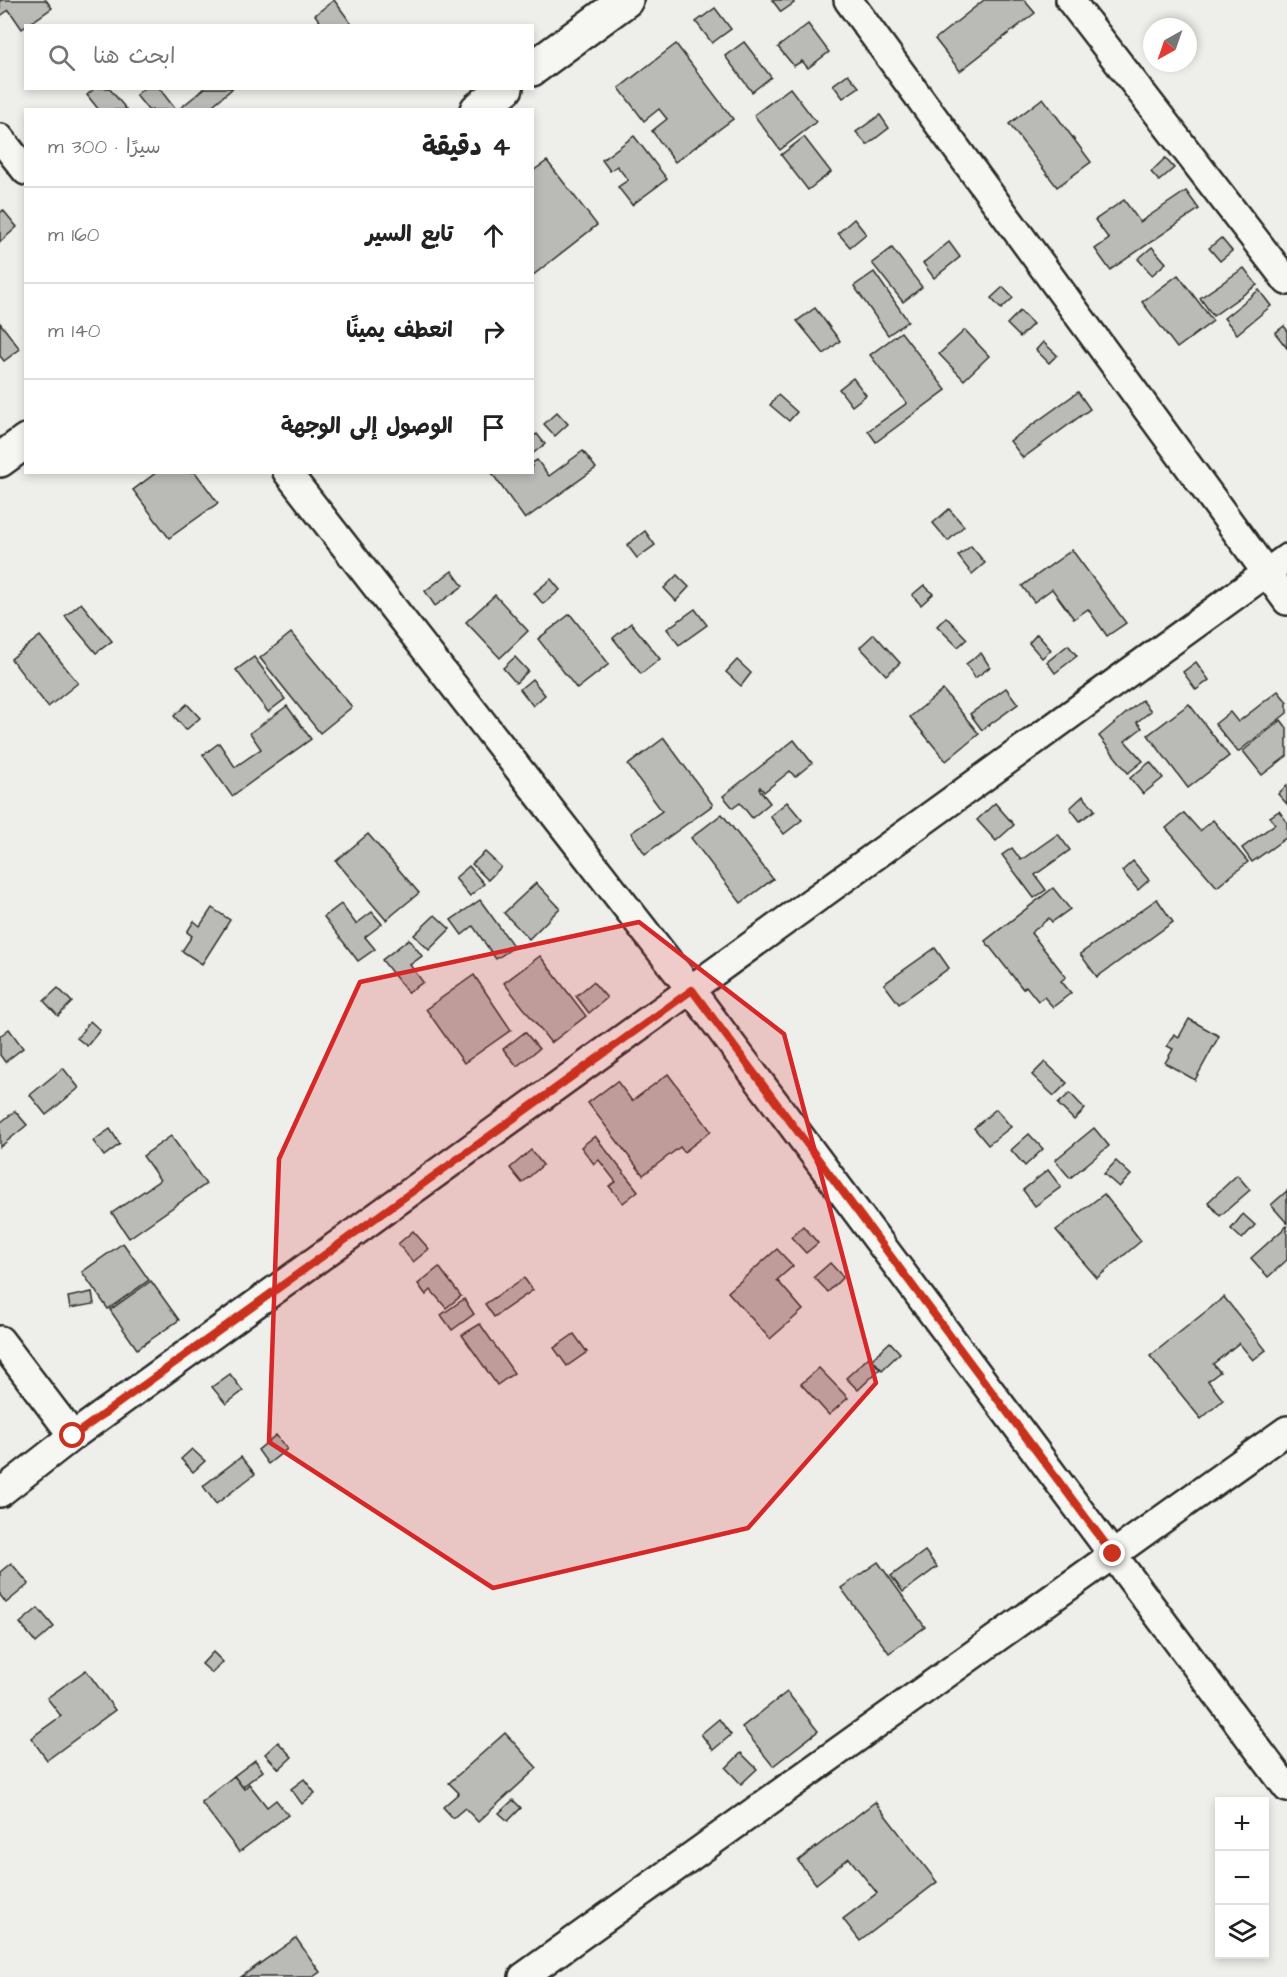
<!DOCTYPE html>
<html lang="ar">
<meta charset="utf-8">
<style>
:root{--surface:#fff;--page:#f6f6f6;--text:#222;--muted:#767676;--line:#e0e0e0}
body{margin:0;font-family:"Architects Daughter","Playpen Sans Arabic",sans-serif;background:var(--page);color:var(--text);direction:rtl}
.controls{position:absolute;right:18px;bottom:18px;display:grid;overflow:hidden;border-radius:0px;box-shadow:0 3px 9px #0003}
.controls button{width:54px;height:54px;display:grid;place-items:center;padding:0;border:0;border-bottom:2px solid var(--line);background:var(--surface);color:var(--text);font:30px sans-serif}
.compass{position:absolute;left:1143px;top:18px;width:54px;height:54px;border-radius:50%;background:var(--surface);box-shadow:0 3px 9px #0003;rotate:220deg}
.stop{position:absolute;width:18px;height:18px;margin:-14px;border:4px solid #c8321e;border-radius:50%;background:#fff}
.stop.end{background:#c8321e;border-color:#fff;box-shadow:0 2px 6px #0008}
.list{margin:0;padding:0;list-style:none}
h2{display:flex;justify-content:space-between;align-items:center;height:78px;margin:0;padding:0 24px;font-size:26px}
h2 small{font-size:20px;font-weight:400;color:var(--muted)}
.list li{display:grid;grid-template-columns:39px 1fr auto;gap:18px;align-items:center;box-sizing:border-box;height:96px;padding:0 24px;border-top:2px solid var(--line)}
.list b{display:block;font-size:22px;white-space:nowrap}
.list em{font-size:20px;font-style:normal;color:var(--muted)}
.icon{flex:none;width:33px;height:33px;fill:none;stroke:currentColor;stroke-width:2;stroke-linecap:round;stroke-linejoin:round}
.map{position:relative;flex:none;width:1287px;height:1977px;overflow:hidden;direction:ltr}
.search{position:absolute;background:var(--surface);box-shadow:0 3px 9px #0003;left:24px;top:24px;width:510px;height:66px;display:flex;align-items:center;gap:15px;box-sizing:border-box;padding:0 21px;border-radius:0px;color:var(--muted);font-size:22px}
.panel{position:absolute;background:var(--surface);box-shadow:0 3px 9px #0003;left:24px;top:108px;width:510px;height:366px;border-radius:0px;direction:rtl}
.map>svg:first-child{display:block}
.building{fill:#babab7;stroke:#2b2b2b;stroke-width:1.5}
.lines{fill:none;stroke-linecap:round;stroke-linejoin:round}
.minor-casing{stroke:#2b2b2b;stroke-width:32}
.tertiary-casing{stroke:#2b2b2b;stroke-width:38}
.minor{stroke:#f6f6f2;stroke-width:27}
.tertiary{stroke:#f6f6f2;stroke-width:33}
.route{stroke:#c8321e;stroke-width:8}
.marked{fill:#d62828;fill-opacity:0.2;stroke:#d62828;stroke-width:4.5;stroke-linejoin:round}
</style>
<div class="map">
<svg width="1287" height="1977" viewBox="0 0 1287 1977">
<rect width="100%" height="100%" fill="#eeeeea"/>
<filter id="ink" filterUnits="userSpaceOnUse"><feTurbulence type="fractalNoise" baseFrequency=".0167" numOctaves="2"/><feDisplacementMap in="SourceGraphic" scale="12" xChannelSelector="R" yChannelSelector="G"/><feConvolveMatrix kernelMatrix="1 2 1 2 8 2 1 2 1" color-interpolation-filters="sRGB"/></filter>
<g filter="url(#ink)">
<!-- building -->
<g class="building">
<polygon points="0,0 46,0 52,8 22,29 9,10 0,16"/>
<polygon points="334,0 353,26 323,26 315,15"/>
<polygon points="772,0 792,0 794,3 781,12"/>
<polygon points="984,0 1024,0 1035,13 960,71 935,39"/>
<polygon points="715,8 731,29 712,43 696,22"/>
<polygon points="808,24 829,52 808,68 802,61 794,66 778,47"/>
<polygon points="744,42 771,77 752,92 725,56"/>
<polygon points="676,44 733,119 675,162 652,131 667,119 659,109 644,121 619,88"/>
<polygon points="848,74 859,87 843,98 833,85"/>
<polygon points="95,88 109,88 127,110 99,110 87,95"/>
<polygon points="144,88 159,88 176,110 148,110 136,95"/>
<polygon points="205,88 233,88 207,110 178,110"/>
<polygon points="790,88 816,122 780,150 754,115"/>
<polygon points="1043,98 1091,162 1057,187 1009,124"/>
<polygon points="880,115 889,128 867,145 856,132"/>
<polygon points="634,136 667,179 632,205 618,187 628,180 617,166 610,171 602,160"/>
<polygon points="804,137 831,172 808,190 781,155"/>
<polygon points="1165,158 1174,168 1159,181 1151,172"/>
<polygon points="547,161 597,225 532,276 532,168 534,170"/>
<polygon points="1186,191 1199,209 1110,270 1095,249 1109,239 1095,220 1124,200 1140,222"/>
<polygon points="3,210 17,227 0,242 0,213"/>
<polygon points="854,219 866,234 850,247 838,233"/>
<polygon points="1221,238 1232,251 1220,261 1209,248"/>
<polygon points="949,242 960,257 934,278 923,263"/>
<polygon points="1152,247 1166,263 1152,275 1138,259"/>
<polygon points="892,248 922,287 903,302 872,263"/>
<polygon points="1244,268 1257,285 1213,316 1200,298"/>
<polygon points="874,272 908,321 888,335 854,286"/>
<polygon points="1178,275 1213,321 1177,348 1142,302"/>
<polygon points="1003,287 1013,298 1001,309 991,298"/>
<polygon points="1259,290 1271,306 1237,334 1224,318"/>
<polygon points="815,308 840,341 824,354 797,321"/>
<polygon points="1020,311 1033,324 1020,337 1007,324"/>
<polygon points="0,323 20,349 4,361 0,356"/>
<polygon points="1284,326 1287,330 1287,348 1275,333"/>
<polygon points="965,330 989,356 964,380 939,354"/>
<polygon points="901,332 946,390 876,442 868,431 907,403 870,355"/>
<polygon points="1043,342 1057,355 1049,363 1036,350"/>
<polygon points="853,378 866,395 852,406 839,389"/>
<polygon points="1078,392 1090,409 1023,458 1010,441"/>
<polygon points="778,395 797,412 789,421 770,405"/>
<polygon points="557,412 568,424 555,436 544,424"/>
<polygon points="537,434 545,444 532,454 532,437"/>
<polygon points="583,451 596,468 525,519 491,472 532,472 532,463 537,460 549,476"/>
<polygon points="157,472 195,472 218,503 169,538 133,490"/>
<polygon points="949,509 964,526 948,541 933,523"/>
<polygon points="645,531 655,545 637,558 627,545"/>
<polygon points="971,546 985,563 972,574 958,556"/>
<polygon points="1072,550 1126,623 1107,636 1088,609 1074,619 1052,589 1034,602 1022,586"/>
<polygon points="452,571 463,586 435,606 425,591"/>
<polygon points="677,575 689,587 676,601 664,588"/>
<polygon points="551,579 560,590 543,604 534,593"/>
<polygon points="924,585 933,594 921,605 912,595"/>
<polygon points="495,595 528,631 500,658 466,622"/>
<polygon points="81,603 112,641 96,653 65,616"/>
<polygon points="695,609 707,625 679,645 667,629"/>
<polygon points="570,614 609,664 577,689 538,639"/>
<polygon points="946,617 967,639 958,647 937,626"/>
<polygon points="631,623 660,659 641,674 613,638"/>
<polygon points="291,633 352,707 320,733 260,658"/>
<polygon points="874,634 900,663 886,675 860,647"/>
<polygon points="1037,634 1051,650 1042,658 1029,643"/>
<polygon points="40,636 78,683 48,707 11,659"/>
<polygon points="1068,645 1077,656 1055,673 1047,662"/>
<polygon points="981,653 990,667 975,678 966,664"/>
<polygon points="254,657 285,699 268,712 236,670"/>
<polygon points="515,657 528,671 516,683 503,668"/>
<polygon points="737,660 751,673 741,686 726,672"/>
<polygon points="1196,662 1209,680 1196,690 1183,672"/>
<polygon points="532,679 545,695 533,706 520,689"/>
<polygon points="1006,688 1018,704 982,730 970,714"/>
<polygon points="943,690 979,734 946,761 910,717"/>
<polygon points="1278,691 1287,702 1287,713 1238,752 1215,724 1230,712 1238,722"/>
<polygon points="1142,700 1151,711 1137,722 1142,728 1125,741 1143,761 1128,773 1099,736"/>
<polygon points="187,704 200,718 186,730 174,716"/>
<polygon points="1189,704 1229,756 1188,788 1148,735"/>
<polygon points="287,706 311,739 232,796 203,755 219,743 235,767 261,749 250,733"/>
<polygon points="1281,720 1287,728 1287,756 1262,775 1243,751"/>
<polygon points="664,738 713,805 645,854 631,833 662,811 628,765"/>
<polygon points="794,740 812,763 795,777 790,771 764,792 760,787 759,789 770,803 752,818 740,803 733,808 723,796"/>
<polygon points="1150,762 1163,778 1143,794 1130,778"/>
<polygon points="1287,785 1287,804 1278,794"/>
<polygon points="1083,796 1095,810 1080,821 1070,808"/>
<polygon points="787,802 802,820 784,834 770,816"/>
<polygon points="995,803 1014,825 996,841 977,820"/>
<polygon points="1279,811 1287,822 1287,837 1252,862 1242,848 1275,824 1270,817"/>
<polygon points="1184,813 1200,831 1213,820 1248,862 1217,887 1166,828"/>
<polygon points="722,814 773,879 741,903 691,838"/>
<polygon points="368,834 419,893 386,920 336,861"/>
<polygon points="1058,834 1070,850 1035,875 1046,890 1034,898 1002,855 1012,848 1021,860"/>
<polygon points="485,852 501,867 488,880 472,864"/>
<polygon points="1133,861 1149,880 1138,890 1122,871"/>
<polygon points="469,866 484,884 470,896 455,878"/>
<polygon points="536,883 560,908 529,939 504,913"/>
<polygon points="1053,888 1070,909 1052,922 1049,918 1031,933 1066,977 1061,981 1071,993 1053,1007 1044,997 1038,1001 1026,986 1023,989 985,941"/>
<polygon points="1157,899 1173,922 1097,977 1080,954"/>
<polygon points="480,900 514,947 496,959 473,926 462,935 451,920"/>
<polygon points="341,904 356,924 372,912 382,924 365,937 375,949 358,961 324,917"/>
<polygon points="212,908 230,920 202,964 182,951 192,936 187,932 194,921 200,926"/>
<polygon points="435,915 450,929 429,950 414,935"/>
<polygon points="409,939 422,956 410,965 423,982 408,993 382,960"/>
<polygon points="935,948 949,968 899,1004 884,984"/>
<polygon points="540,956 586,1016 551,1043 504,983"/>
<polygon points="474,975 511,1030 464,1063 426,1009"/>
<polygon points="593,982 607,998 589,1013 576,996"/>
<polygon points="58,988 72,1002 58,1016 44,1001"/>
<polygon points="1189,1019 1219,1036 1195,1080 1165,1063 1173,1049 1167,1046 1174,1034 1179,1037"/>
<polygon points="90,1021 100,1030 87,1046 77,1038"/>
<polygon points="9,1029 23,1048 5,1062 0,1055 0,1036"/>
<polygon points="525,1032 539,1049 517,1066 503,1049"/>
<polygon points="1045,1062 1067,1083 1054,1096 1032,1075"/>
<polygon points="63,1068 79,1088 46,1115 30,1095"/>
<polygon points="668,1074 711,1131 684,1152 680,1147 643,1175 588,1103 617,1081 632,1101"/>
<polygon points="1070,1093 1085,1109 1074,1120 1058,1104"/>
<polygon points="996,1109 1011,1127 988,1145 974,1128"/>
<polygon points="15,1111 27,1125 0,1147 0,1123"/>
<polygon points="1094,1128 1109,1146 1070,1178 1055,1160"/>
<polygon points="110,1129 120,1144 104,1156 93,1141"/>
<polygon points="1029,1134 1043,1149 1025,1166 1011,1150"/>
<polygon points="171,1136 206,1184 129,1238 112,1213 160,1180 143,1156"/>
<polygon points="595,1136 638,1191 623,1203 609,1186 616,1182 599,1160 594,1164 581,1147"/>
<polygon points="531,1150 543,1165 522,1183 510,1168"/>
<polygon points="1116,1161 1131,1175 1119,1187 1104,1174"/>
<polygon points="1048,1170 1061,1187 1035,1206 1023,1190"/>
<polygon points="1237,1175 1250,1190 1220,1216 1208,1202"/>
<polygon points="1287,1191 1287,1223 1271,1205"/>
<polygon points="1104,1194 1141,1241 1097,1278 1056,1230"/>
<polygon points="1243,1214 1255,1225 1242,1239 1231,1229"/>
<polygon points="803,1226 818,1243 806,1253 791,1237"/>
<polygon points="1287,1226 1287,1260 1268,1277 1251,1258"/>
<polygon points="413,1231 429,1249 413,1262 398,1244"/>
<polygon points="123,1243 149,1280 108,1309 82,1272"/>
<polygon points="777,1249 793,1266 777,1280 803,1310 770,1339 728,1292"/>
<polygon points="830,1263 843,1277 828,1292 814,1277"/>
<polygon points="439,1267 461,1296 446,1308 431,1290 426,1295 418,1284"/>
<polygon points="524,1278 533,1290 494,1317 485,1304"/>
<polygon points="151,1281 179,1320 137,1349 110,1310"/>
<polygon points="92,1292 94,1304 70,1308 68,1297"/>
<polygon points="1224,1297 1266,1350 1253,1360 1239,1343 1213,1364 1220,1372 1208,1381 1223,1400 1201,1419 1150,1356"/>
<polygon points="464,1299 474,1314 452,1330 441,1315"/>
<polygon points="480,1324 514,1373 497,1385 462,1335"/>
<polygon points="574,1334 587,1352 567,1366 554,1348"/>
<polygon points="890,1342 900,1353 882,1370 872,1359"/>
<polygon points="869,1357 880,1369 858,1390 846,1378"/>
<polygon points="819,1368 848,1398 829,1415 801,1384"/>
<polygon points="230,1374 243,1391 226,1404 212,1387"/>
<polygon points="276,1435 287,1449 268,1464 258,1450"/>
<polygon points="192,1449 205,1461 193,1472 181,1459"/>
<polygon points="241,1457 255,1474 216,1504 203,1486"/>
<polygon points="925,1551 937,1567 903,1592 891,1576"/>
<polygon points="878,1562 925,1627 889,1653 841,1588"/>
<polygon points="11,1563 29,1584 6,1603 0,1595 0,1572"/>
<polygon points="38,1608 54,1627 36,1643 20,1623"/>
<polygon points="213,1652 223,1662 212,1673 202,1664"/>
<polygon points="86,1670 115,1710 47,1760 31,1738 61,1716 47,1698"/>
<polygon points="787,1692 818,1731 773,1766 742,1727"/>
<polygon points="719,1719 731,1735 713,1750 701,1734"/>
<polygon points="505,1733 537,1768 478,1822 465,1808 453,1818 443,1807 459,1793 449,1783"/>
<polygon points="278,1742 292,1757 279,1769 265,1754"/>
<polygon points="741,1753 757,1769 741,1784 726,1768"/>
<polygon points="255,1760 263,1771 242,1787 234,1776"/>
<polygon points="234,1776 244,1789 249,1784 267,1807 276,1800 288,1815 239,1852 201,1802"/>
<polygon points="304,1779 315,1793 302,1804 291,1789"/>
<polygon points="513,1800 521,1808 508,1821 499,1813"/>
<polygon points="875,1802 937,1882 860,1941 843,1919 877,1893 849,1858 816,1884 798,1861"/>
<polygon points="296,1938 320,1972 313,1977 241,1977"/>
</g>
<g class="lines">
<!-- minor casing -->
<g class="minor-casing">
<g id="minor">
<polyline points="848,0 1287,601"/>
<polyline points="1070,0 1287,281"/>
<polyline points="0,138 26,171"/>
<polyline points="287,472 691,990 1287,1788"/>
<polyline points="0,1340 73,1436"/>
<polyline points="0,1493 73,1436 1287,558"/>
<polyline points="523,1977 1287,1430"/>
</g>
</g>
<!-- tertiary casing -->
<g class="tertiary-casing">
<g id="tertiary">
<polyline points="532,69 626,0"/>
<polyline points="477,110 506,88"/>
<polyline points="0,460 26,441"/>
</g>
</g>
<!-- minor -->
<use href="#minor" class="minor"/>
<!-- tertiary -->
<use href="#tertiary" class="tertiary"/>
</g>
</g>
<g class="lines" filter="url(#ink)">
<!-- route -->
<polyline class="route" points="73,1436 692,990 1113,1554"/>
</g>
<!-- marked area -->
<path class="marked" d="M639,922l145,112 92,349 -128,145 -255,60 -224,-146 10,-283 81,-177z"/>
</svg>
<div class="controls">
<button>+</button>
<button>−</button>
<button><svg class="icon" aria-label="layers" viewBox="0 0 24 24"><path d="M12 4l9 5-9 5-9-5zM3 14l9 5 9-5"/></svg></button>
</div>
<svg class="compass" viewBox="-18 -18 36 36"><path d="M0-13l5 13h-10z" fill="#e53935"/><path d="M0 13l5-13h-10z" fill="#767676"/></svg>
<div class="stop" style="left:73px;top:1436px"></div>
<div class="stop end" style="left:1113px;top:1554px"></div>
<div class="search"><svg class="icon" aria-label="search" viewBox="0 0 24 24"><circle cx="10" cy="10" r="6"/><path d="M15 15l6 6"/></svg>ابحث هنا</div>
<section class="panel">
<h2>4 دقيقة<small>سيرًا · 300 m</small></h2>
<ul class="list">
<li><svg class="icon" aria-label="ahead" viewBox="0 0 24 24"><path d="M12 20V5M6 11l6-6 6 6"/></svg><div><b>تابع السير</b></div><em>160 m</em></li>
<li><svg class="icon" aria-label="right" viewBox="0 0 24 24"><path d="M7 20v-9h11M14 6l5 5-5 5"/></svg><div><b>انعطف يمينًا</b></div><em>140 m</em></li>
<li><svg class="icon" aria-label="arrive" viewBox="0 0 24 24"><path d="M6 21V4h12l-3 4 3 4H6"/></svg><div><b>الوصول إلى الوجهة</b></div></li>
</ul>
</section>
</div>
